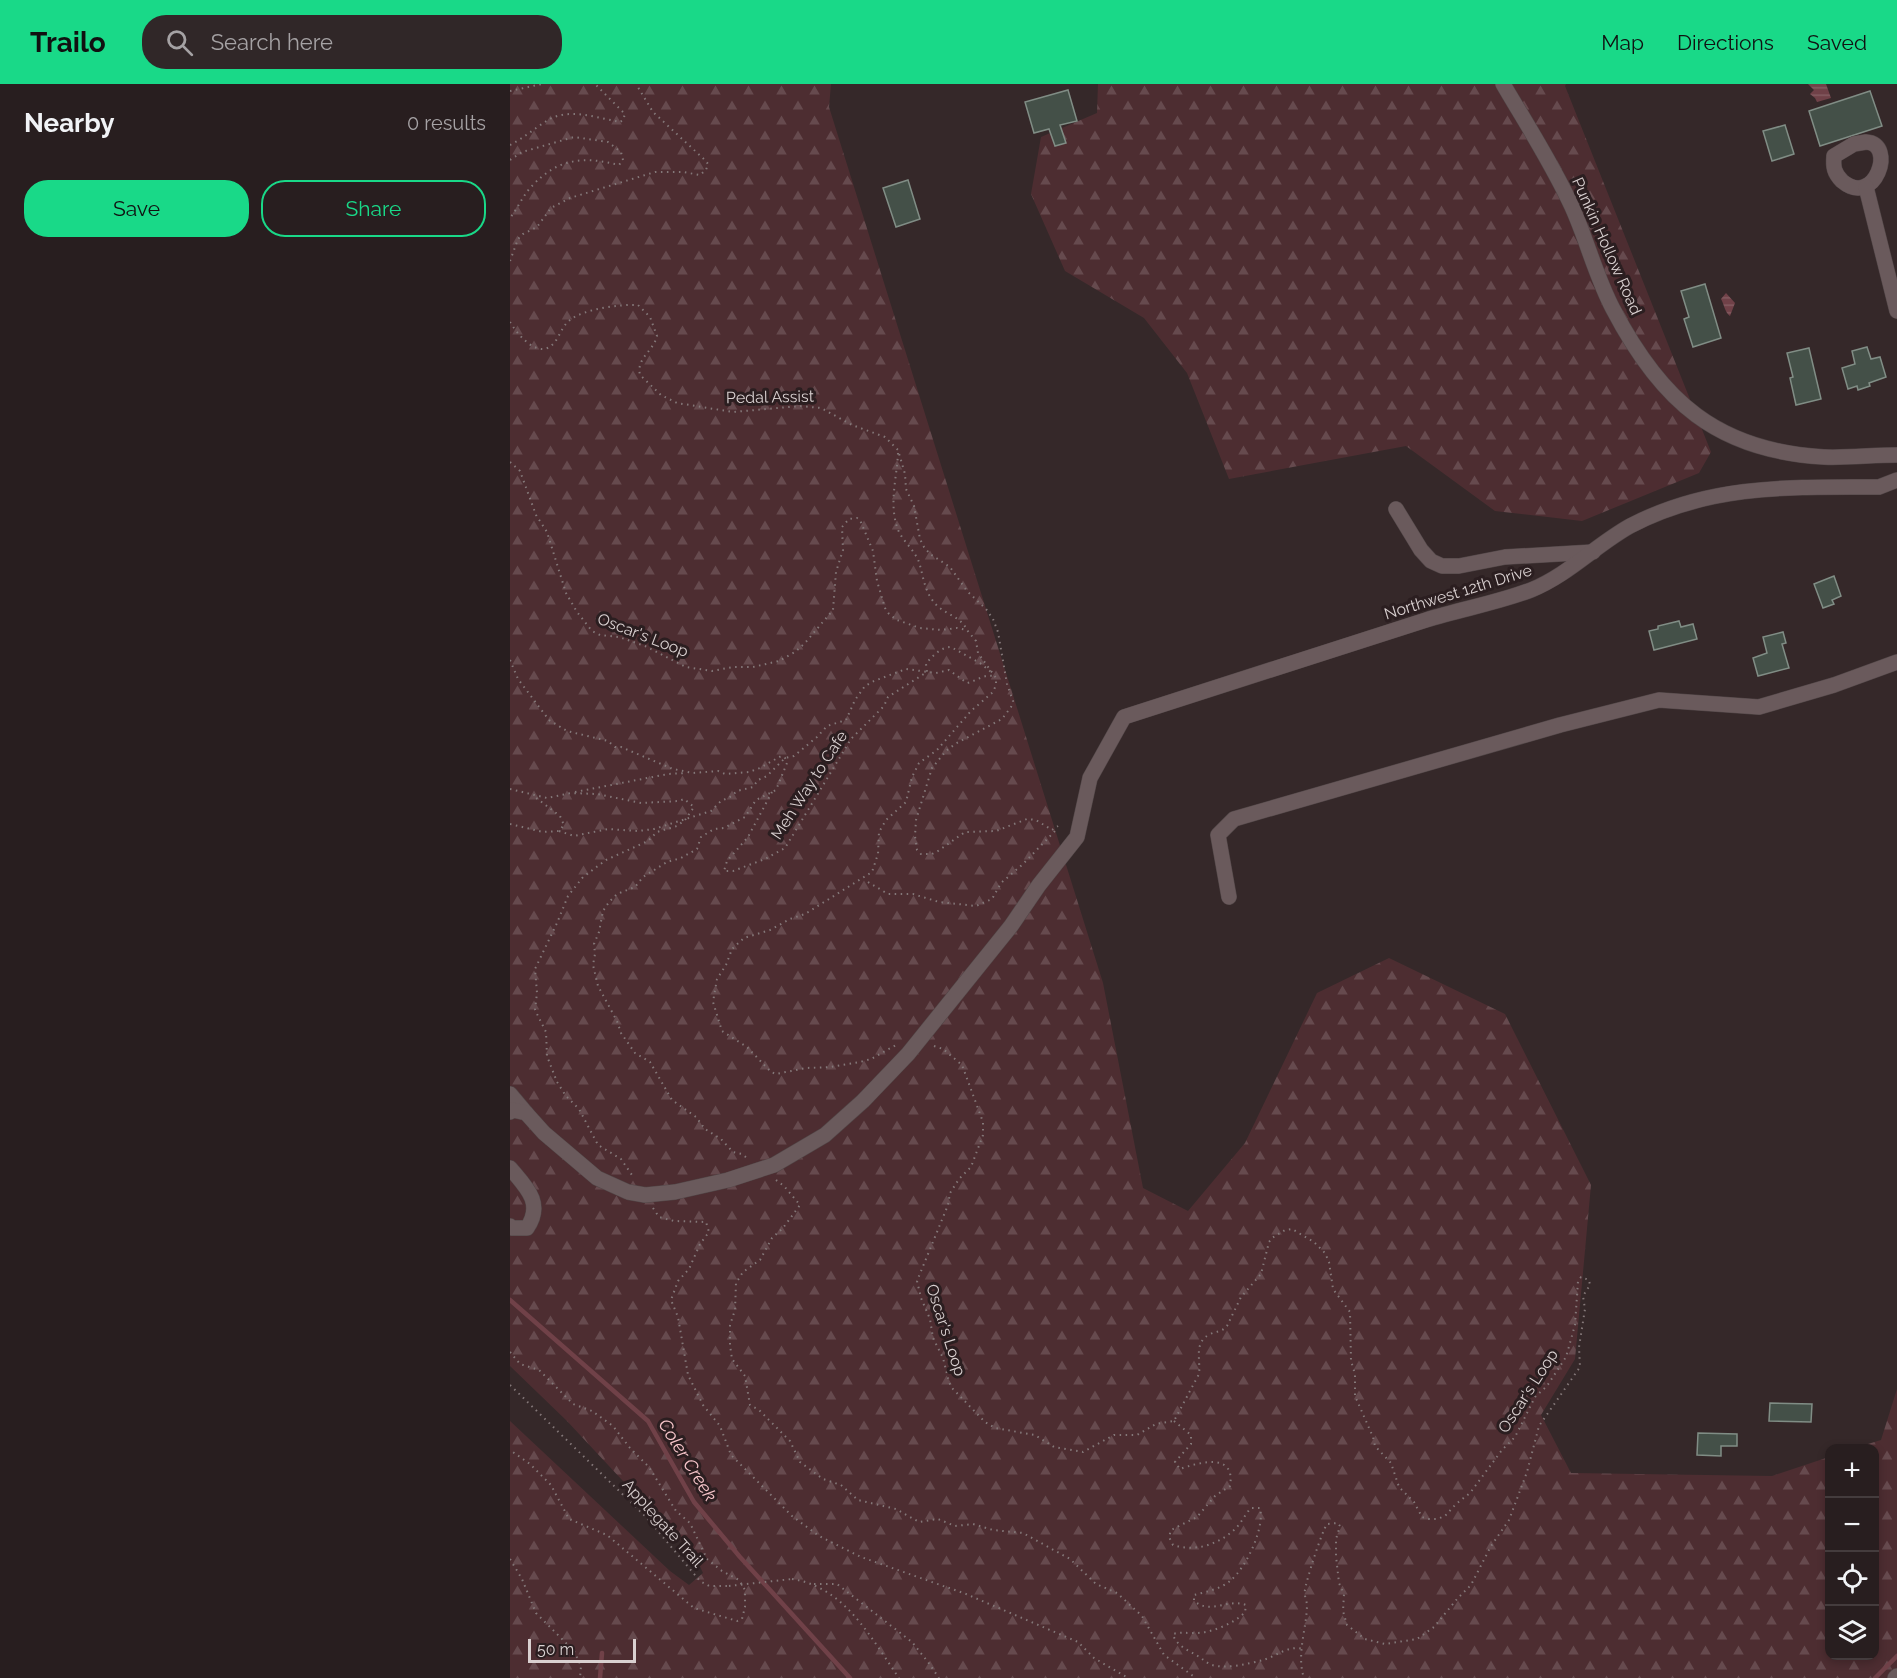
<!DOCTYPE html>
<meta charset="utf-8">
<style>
:root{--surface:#281e1f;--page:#302728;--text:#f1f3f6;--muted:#a5a2a4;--line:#443c3d;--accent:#19d988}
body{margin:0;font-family:Raleway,sans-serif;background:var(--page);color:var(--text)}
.controls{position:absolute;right:18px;bottom:18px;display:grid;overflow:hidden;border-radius:12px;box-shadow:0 3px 9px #0003}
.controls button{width:54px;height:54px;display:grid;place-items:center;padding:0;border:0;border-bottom:2px solid var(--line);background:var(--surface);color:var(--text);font:30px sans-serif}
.scale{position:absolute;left:18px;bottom:15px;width:108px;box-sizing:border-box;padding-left:6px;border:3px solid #d9d0d0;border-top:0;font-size:16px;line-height:21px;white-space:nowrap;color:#d9d0d0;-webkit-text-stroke:4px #2b1e20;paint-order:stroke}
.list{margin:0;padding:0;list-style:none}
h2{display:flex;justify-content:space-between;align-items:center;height:78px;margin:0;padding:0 24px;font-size:26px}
h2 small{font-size:20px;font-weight:400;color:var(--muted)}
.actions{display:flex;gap:12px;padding:18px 24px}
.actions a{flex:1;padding:14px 0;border:2px solid var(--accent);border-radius:24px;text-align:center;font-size:21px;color:var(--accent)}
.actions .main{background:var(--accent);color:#111}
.icon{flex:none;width:33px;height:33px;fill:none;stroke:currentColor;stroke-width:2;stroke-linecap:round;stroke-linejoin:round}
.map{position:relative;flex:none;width:1387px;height:1594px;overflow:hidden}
header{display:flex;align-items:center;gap:36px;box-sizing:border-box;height:84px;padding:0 30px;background:var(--accent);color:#111}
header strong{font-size:28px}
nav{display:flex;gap:33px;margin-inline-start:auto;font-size:21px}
.search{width:420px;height:54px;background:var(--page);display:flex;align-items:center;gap:15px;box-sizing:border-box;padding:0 21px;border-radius:24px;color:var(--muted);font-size:22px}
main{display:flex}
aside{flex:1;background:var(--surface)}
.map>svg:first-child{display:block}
.forest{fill:url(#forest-firs)}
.water{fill:url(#water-rules)}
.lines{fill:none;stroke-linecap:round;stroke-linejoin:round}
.stream{stroke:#704148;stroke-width:4.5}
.building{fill:#445048;stroke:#808d85;stroke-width:1.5}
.minor-casing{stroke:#514647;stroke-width:16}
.path{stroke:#847879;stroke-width:2;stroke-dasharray:1.5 4.5;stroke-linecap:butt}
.minor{stroke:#6a5a5c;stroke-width:15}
.path-bridge{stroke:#847879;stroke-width:2;stroke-dasharray:1.5 4.5;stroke-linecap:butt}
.labels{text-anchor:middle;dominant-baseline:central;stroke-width:6;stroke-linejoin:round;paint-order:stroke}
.street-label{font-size:16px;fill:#d9d0d0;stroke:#2b1e20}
.water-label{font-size:18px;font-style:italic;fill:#f8c6cb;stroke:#2b1e20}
</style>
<header>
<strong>Trailo</strong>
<div class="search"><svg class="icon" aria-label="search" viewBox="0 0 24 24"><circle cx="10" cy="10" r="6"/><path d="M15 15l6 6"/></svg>Search here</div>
<nav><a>Map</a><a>Directions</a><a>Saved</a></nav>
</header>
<main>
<aside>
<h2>Nearby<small>0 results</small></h2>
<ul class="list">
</ul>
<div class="actions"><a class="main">Save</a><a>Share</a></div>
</aside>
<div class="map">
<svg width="1387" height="1594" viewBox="0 0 1387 1594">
<defs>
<pattern id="forest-firs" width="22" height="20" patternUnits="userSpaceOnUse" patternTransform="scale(1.5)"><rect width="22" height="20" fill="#4d2d31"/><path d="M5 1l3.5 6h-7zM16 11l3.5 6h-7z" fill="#664a4e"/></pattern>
<pattern id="water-rules" width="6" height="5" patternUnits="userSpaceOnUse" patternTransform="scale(1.5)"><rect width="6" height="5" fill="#704148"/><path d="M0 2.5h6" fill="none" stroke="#845b61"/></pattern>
</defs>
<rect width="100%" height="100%" fill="#352829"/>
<!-- forest -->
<g class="forest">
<polygon points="0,0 321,0 319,23 593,899 633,1104 678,1127 735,1059 807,909 879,874 995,930 1081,1101 1065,1275 1031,1331 1061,1389 1262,1392 1319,1373 1320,1572 1364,1572 1364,1364 1345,1364 1371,1356 1387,1305 1387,1594 0,1594 0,1337 160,1487 179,1501 193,1489 184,1469 140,1426 57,1337 0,1282"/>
<polygon points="588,0 1056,0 1055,2 1201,368 1189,389 1072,437 985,427 896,362 719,395 677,289 634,234 555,187 521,110 531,53 587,29"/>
</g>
<!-- water -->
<g class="water">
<polygon points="1298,0 1316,0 1321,14 1307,18 1305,14 1300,10 1304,6"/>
<path d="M1216,209l9,10 -5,13c-5,-3 -6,-12 -9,-17z"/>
</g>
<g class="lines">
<!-- stream -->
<g class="stream">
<polyline points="0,1216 138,1337 184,1418 230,1473 340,1594"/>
<polyline points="90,1594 92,1569"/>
<polyline points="1365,1594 1387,1572"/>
</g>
</g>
<!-- building -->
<g class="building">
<polygon points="558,6 567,37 550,41 556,59 545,62 539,45 524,49 515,18"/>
<polygon points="1360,7 1372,42 1310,62 1299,27"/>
<polygon points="1275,41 1284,70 1262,77 1253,47"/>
<polygon points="398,96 410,135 386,143 373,104"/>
<polygon points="1195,200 1211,254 1183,263 1174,235 1179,233 1171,207"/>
<polygon points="1357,263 1361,275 1370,273 1376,293 1359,299 1360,302 1348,306 1347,302 1338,305 1332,284 1345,280 1342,267"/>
<polygon points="1299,264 1311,315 1286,321 1280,294 1283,293 1277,269"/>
<polygon points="1324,492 1331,512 1322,516 1324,520 1313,524 1304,500"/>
<polygon points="1169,537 1171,543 1183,540 1187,555 1144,566 1139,547 1148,545 1148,542"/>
<polygon points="1273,548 1276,559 1272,560 1279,584 1248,592 1243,574 1257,569 1253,553"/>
<polygon points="1260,1319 1302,1320 1301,1338 1259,1337"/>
<polygon points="1188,1349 1227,1350 1227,1362 1211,1362 1211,1372 1187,1371"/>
</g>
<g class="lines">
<!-- minor casing -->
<g class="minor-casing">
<g id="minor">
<path d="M993,0c24,41 50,81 69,123 15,33 24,70 41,102 48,92 104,142 211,148 24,1 49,-2 73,-2"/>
<path d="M1356,58c31,1 9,67 -24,39 -8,-8 -9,-14 -8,-25l20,-12z"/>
<polyline points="1356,103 1387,227"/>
<polyline points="886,425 911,466 921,477 932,482 949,482 995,473 1083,468"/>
<polyline points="719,813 708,751 724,735 1050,641 1149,616 1249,623 1324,601 1387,578"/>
<polyline points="0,1010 16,1029"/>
<path d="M0,1028l3,-2 13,3 18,20 53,45 31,14 17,3 30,-3 53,-12 46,-15 51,-30 38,-34 45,-47 103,-128 28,-41 38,-48 13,-59 34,-61c101,-32 201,-65 302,-97 35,-11 71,-17 105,-30 37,-15 65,-45 99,-64 80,-42 161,-39 249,-39l18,-7"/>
<path d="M0,1084c16,19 34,35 17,60h-15l-2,-2"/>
<polyline points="1385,1594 1387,1592"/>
</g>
</g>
<!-- path -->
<g class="path">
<polyline points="0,7 32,0"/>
<path d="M0,61c14,-7 26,-18 40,-26 20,-11 48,-1 70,3l3,-2 2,-6 -30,-30"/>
<path d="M0,76l12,-8 52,-15 34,5 13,10 2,8 -4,5c-35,-9 -61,-7 -87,21 -9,9 -14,22 -22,32"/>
<polyline points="0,177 8,155 13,150 27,143 41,124 60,114 145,88 173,88 190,91 196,86 198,80 196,77 143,28 126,0"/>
<path d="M0,238c7,12 29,39 44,21 6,-7 8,-17 16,-23 14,-11 50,-16 68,-15l12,12 7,19c-4,16 -21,22 -17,39l21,20 16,8 56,9 67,-6 21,2 31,17 33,12 13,13 7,24 1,15 8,17 6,33 4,8 6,7 20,13 17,24 19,18 7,10 5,13 9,52 6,17 -2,6 -9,12 -47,25 -9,7 -14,17 -16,52 -1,16 2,14 4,4h11l6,-3 27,-19 31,-1 31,-12 9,1 16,10 6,-4"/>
<path d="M388,369c-1,24 -9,49 -1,74 4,13 17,22 22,35 4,13 5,27 14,39 9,13 27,14 34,29"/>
<polyline points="0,378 10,387 26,431 37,448 56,509 67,528 82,547 90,551 109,553 135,562 176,583 202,587 223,583 243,583 269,577 285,568 295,559 323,526 326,488 333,466 332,443 339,435 347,434 350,436 363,467 367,497 375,524 379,530 387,536 410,544 431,546 447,544 457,546 466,557 468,569 486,594 486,601 483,608 461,627 427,666 409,679 402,693 396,718 376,736 369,748 368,770 362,788 295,830 280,835 260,846 234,854 222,865 216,881 207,895 203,918 212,947 237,963 261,988 266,990 296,984 321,983 350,978 361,975 386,961"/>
<polyline points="0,576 8,595 39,636 57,647 98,657 105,663 111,663 163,685 183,689 208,687 215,690 239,688 250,684 271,672 275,674 277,679 266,706 246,716 235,733 214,744 204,745 191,753 187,765 171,774 157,778 133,793 125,803 107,810 99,818 93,827 89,848 84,860 85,870 83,881 88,902 107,937 111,949 125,969 140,978 162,1016 186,1033 195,1045 211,1055 223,1068 232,1070 237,1074"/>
<polyline points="0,705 37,714 61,709 87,710 131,719 169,717 174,715 184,723 175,736 167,742 147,748 138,757 96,776 73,793 58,812 47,839 25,885 27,909 25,926 36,948 37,972 47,998 56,1012 69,1025 88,1061 111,1075 124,1094"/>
<polyline points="65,708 158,690 177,689"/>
<path d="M262,708l-24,45 -21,24 -3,10h9l32,-12 20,-11 66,-109 33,-33 4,-9 39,-25 -1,-8c6,-8 15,-17 25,-17l29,16 11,9"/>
<polyline points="0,740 33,748 49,747 54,741 50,732 25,713"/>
<path d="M49,747l15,5 34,-7 30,2 16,-2 57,-18 10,-10 9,-4 7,-6 16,-4 5,-7 9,-4 18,-18 9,-2 23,-19 10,-11 19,-6 9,-20 10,-14 9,-5 32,-12 30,4 13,-3 18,13c10,-2 16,-9 27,-7"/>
<polyline points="358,798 378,810 403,810 429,818 466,822 482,815 491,799 513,780 546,746"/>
<path d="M424,962l9,3 19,16 21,57v13l-12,32 -12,12 -9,14 -2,12 -31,76 4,17 9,21 3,19 10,20 6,24 3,6 33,34 10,6 40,7 19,12 29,5 31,-17h23l19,-11 18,-3 25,-47c2,-14 -6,-31 11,-40 7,-3 12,-2 17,-8l14,-29 20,-23 8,-32 3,-4 13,-8 7,-1 22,13 11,11 4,9 4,27 17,23 1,49 4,13v22l18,41 2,9 16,17 8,24 15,15 8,15 6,2h9l8,-3 11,-12 14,-11 32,-43 13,-13 20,-40 12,-11 19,-29 9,-32 3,-44 3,-4 8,3 1,5 -7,11 2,13 -6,38 1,20 -41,59 -12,46 -18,48 -18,26 -20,39 -14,14 -23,28 -17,12 -32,5 -20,-5 -18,-14 -4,-14 1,-17 -5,-11 -3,-27v-17l4,-13 -2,-3 -11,1c-5,7 -21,57 -22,66 -1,5 1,9 2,14 0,24 -11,50 -3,74"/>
<polyline points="266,1096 274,1102 290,1121 273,1144 262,1154 250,1176 233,1188 226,1199 225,1226 220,1241 220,1261 222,1275 235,1292 240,1321 249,1326 280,1357 290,1378 313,1395 331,1401 348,1416 386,1425 409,1438 428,1435 445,1442 463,1440 483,1446 513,1449 560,1475 586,1500 607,1509 632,1532 654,1571 686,1594"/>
<polyline points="143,1124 149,1133 164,1137 196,1138 199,1148 190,1160 179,1185 168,1197 161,1216 168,1233 178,1291 193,1321 210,1342 221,1371 282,1432 309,1452 351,1473 456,1510 568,1558 584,1574 618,1594"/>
<polyline points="0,1268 10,1280 29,1286 63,1320 82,1327 103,1342 120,1364 139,1383 166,1427 180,1439 197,1475 212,1487 229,1496 235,1506 235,1523 232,1535 227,1537 184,1524 97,1451 59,1435 41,1401 20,1380 0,1366"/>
<polyline points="0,1301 136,1433 190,1497 199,1502 219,1502"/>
<path d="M664,1337l17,14v9l-16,18 5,7c20,-7 56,-17 50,17l-15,10 -18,21 -26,13 -2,7 4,8c22,7 44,0 61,-15 7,-6 11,-16 17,-22h9c5,20 -14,60 -30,73 -9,8 -25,11 -36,14v6c17,14 34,-3 52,4l-1,7c-11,12 -36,22 -53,21 -7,0 -12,-1 -19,1 2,10 14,16 23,21 6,3 10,8 16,10 14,4 36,-1 51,-5 14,-4 25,-15 40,-11"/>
<polyline points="0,1475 12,1495 26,1529 64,1567 71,1582 70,1594"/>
<path d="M282,1495c53,8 79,59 107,99"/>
<polyline points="304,1500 327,1500 402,1558 418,1578 429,1594"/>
</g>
<!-- minor -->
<use href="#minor" class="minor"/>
<!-- path-bridge -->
<polyline class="path-bridge" points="219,1502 282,1495"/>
</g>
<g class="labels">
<!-- street labels -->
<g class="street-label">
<text transform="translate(1097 162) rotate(66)">Punkin Hollow Road</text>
<text transform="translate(260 313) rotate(-1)">Pedal Assist</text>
<text transform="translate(948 508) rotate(-17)">Northwest 12th Drive</text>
<text transform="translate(133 551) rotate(21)">Oscar's Loop</text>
<text transform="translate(299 701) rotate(-57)">Meh Way to Cafe</text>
<text transform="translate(436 1246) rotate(72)">Oscar's Loop</text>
<text transform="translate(1018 1307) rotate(-57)">Oscar's Loop</text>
<text transform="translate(153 1439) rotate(48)">Applegate Trail</text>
</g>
<!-- water labels -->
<g class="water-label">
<text transform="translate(178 1376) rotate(58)">Coler Creek</text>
</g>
</g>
</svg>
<div class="controls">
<button>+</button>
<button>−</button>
<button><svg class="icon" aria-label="locate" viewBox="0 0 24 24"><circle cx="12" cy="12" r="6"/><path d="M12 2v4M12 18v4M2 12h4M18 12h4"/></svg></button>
<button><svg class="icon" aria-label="layers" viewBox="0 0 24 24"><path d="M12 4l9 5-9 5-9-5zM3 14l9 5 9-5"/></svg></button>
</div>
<div class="scale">50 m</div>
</div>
</main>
